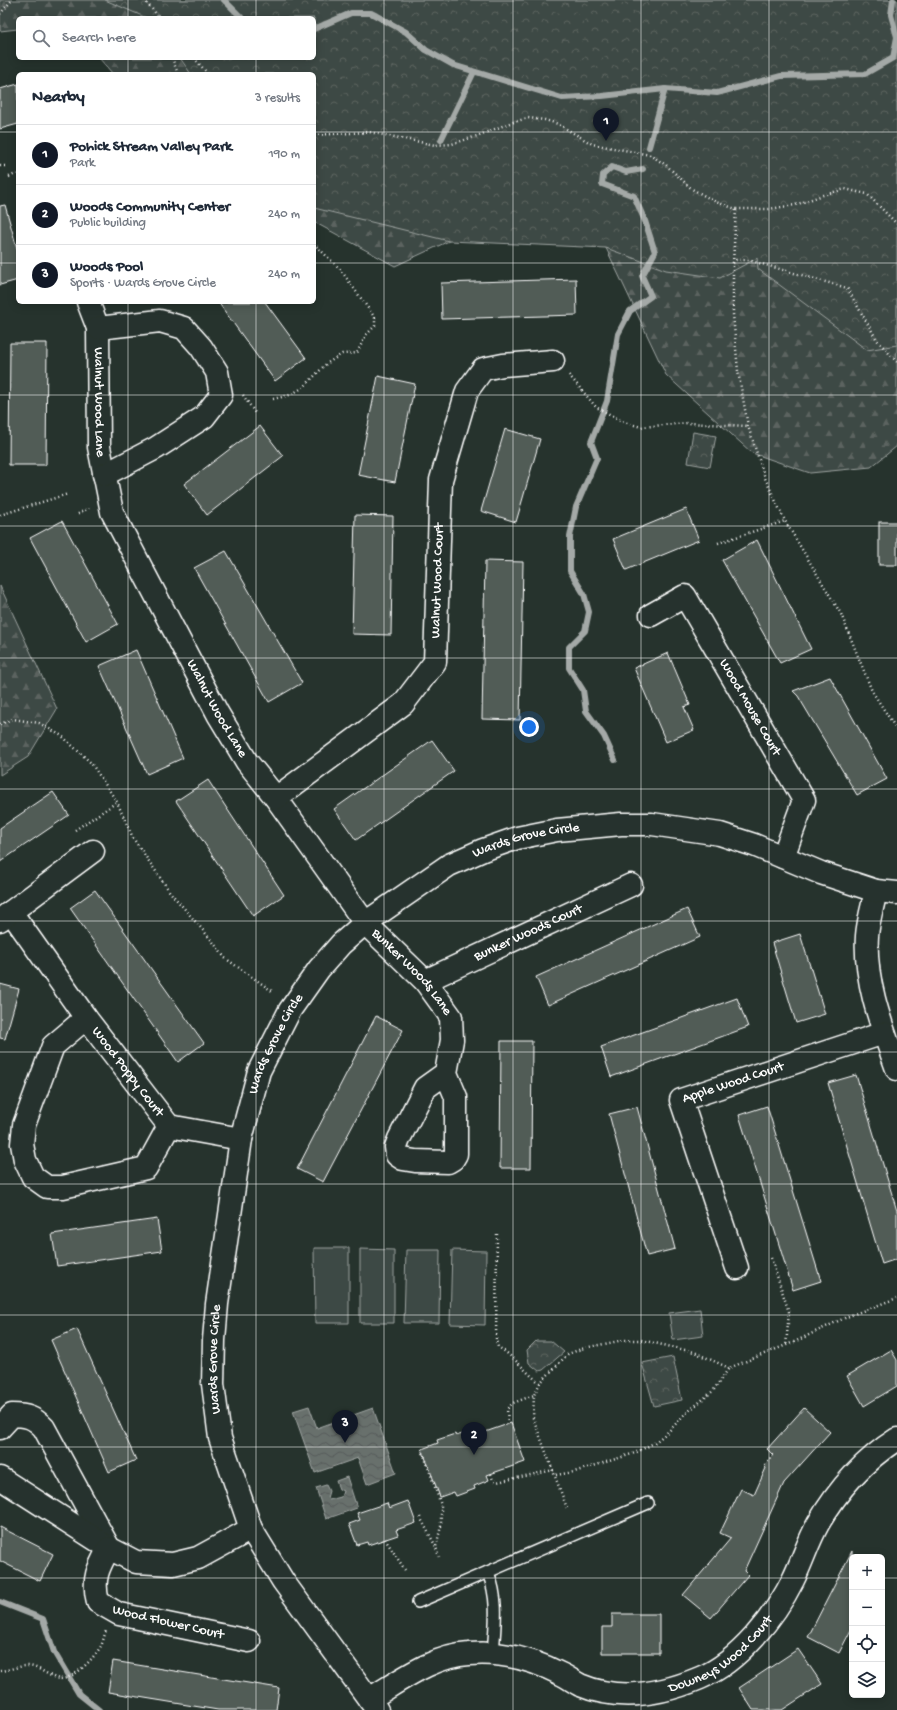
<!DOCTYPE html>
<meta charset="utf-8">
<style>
:root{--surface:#fff;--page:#f2f2f3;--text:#1f2937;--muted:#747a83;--line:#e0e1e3;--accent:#111827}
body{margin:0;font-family:"Gochi Hand",sans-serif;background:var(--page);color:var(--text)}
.controls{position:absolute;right:12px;bottom:12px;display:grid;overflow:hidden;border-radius:6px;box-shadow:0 2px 10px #0003}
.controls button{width:36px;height:36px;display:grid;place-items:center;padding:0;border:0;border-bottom:1px solid var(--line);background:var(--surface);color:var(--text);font:20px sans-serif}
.you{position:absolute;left:529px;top:727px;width:14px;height:14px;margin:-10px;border:3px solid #fff;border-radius:50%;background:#1a73e8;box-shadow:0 0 0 6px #1a73e833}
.badge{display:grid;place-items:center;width:26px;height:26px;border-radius:50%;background:var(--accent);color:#fff;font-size:13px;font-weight:700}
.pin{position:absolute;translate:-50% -33px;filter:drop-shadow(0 1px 2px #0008)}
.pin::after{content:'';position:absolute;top:21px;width:14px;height:12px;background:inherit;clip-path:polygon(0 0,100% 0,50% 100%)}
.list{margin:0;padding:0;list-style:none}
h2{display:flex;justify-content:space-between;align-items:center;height:52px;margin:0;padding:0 16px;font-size:17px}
h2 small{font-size:13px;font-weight:400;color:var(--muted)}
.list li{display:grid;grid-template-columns:26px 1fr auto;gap:12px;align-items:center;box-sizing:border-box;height:60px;padding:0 16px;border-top:1px solid var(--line)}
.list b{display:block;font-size:15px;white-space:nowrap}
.list p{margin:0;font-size:13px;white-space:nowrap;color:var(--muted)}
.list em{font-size:13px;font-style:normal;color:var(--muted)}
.icon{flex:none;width:22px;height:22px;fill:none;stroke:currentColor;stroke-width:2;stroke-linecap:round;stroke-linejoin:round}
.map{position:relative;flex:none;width:897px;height:1710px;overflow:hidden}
.search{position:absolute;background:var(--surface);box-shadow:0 2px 10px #0003;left:16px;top:16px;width:300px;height:44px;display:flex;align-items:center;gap:10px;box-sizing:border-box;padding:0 14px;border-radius:6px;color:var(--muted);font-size:15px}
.panel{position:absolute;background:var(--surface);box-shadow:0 2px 10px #0003;left:16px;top:72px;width:300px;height:232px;border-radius:6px}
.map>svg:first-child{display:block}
.forest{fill:url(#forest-firs);stroke:#9ea4a2}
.park{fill:url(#park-crowns);stroke:#9ea4a2}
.garden{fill:#3e4944;stroke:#9ea4a2}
.water{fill:url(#water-waves);stroke:#a4a9a7}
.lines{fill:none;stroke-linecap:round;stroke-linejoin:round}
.stream{stroke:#a4a9a7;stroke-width:6}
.building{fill:#515c57;stroke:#fff}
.service-casing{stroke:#fff;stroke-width:14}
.minor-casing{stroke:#fff;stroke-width:25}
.path{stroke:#fff;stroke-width:2.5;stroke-dasharray:1 3;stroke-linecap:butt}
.service{stroke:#26332d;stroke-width:11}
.minor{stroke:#26332d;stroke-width:22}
.grid{fill:none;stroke:#fff;stroke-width:1;stroke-opacity:0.55}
.labels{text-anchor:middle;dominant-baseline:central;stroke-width:4;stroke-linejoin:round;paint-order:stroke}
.street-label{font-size:14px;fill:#fff;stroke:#26332d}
</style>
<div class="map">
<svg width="897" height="1710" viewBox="0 0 897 1710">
<defs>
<pattern id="forest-firs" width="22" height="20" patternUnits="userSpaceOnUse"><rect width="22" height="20" fill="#3e4944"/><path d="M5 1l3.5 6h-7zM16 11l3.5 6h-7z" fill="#5b6460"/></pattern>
<pattern id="park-crowns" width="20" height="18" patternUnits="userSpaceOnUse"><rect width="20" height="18" fill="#3e4944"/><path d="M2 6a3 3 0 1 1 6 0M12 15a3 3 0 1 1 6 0" fill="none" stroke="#5b6460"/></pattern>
<pattern id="water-waves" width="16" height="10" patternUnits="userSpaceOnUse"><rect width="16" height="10" fill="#67706c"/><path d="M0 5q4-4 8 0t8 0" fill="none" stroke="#575a59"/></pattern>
</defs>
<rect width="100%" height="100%" fill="#26332d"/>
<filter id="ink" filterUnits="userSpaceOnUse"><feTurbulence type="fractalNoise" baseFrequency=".025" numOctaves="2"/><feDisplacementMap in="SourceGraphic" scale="8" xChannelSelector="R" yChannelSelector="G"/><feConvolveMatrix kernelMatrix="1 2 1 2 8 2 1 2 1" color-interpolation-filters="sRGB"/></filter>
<g filter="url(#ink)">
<!-- forest -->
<g class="forest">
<polygon points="0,0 897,0 897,446 871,467 810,473 752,453 666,375 606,248 551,226 490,226 449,241 395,266 314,222 314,74 113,74 99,58 314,58 314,18 18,18 18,29 0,31"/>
<polygon points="0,586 57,709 28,757 0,775"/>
</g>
<!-- park -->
<g class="park">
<polygon points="105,0 897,0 897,345 867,350 758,269 757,258 720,278 666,270 606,248 449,241 314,208 314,74 191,74 180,58 314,58 314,18 147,18"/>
<polygon points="693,432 716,436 710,467 688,463"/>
<polygon points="536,1341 551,1341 564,1352 543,1370 539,1371 529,1363 527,1350"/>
<polygon points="673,1357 682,1400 654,1406 642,1363"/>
</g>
<!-- garden -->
<g class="garden">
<polygon points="314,1248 349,1248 349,1323 315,1323"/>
<polygon points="360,1249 394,1250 394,1323 360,1323"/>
<polygon points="406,1250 440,1250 439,1323 404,1323"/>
<polygon points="452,1250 486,1251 485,1325 450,1324"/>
<polygon points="700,1309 703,1336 673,1340 669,1313"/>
</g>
<!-- water -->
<g class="water">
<polygon points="309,1406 317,1428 373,1408 396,1473 367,1484 358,1458 315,1473 293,1411"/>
<polygon points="347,1477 357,1508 326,1519 316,1488 326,1485 329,1491 327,1498 329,1500 341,1497 343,1491 339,1489 336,1481"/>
</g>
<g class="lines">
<!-- stream -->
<g class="stream">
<polyline points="224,0 242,18"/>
<polyline points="314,29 351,13 371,13 406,32 426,50 453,65 562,98 602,96 665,89 717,93 781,76 865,74 893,58 897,37 891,15 893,0"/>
<polyline points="441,140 474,72"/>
<polyline points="649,147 665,89"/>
<polyline points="615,760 604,736 586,711 583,690 569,668 569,647 585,631 589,612 584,594 570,571 570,537 576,507 597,458 591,442 607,401 618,334 630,311 651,296 642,276 655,252 645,221 634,196 602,184 603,175 612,167 626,172 643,169"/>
<polyline points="0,1602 43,1619 54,1652 79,1694 99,1710"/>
</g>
</g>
<!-- building -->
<g class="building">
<polygon points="18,84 18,124 0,129 0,89"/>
<polygon points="5,205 18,252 18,280 0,285 0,206"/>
<polygon points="576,279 577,315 442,319 441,283"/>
<polygon points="218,302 265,302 306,358 275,381"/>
<polygon points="10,343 47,343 46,465 9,465"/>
<polygon points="378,376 415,384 395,482 358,475"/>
<polygon points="260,426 283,456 207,515 184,484"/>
<polygon points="505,429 540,439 516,522 481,511"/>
<polygon points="686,509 699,540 626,570 613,539"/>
<polygon points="355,515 393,516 391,635 352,634"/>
<polygon points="62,521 118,624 86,642 30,538"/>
<rect x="879" y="522" width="18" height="43"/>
<polygon points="757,540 811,649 780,663 722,560"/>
<polygon points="226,551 302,683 269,702 194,568"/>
<polygon points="485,561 523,562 520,720 482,719"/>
<polygon points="136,650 183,758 147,774 99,666"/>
<polygon points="668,653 690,705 684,707 694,730 666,742 634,668"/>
<polygon points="830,677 887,779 857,795 798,696 793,691"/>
<polygon points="432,740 454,771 356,840 334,809"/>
<polygon points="208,780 284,895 253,916 176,801"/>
<polygon points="53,792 69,815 0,862 0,828"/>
<polygon points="95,890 204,1043 178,1062 70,908"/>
<polygon points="687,909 700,937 548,1005 536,977"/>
<polygon points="800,934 825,1014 796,1023 772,943"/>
<polygon points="0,984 19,989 5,1039 0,1038"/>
<polygon points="737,998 748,1027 611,1077 601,1047"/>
<polygon points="376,1016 403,1030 323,1182 297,1169"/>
<polygon points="501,1041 532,1041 531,1168 500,1168"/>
<polygon points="856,1075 897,1211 897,1259 882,1264 828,1083"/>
<polygon points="767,1106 821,1281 793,1290 739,1115"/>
<polygon points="637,1107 675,1249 647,1256 609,1114"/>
<polygon points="157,1219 162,1251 57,1266 52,1234"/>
<polygon points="77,1329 136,1460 109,1472 51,1340"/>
<polygon points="891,1350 897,1360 897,1386 864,1406 847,1376"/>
<polygon points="804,1408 830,1432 784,1483 744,1571 748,1575 711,1618 683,1595 731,1538 720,1533 741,1489 754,1495 766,1468 764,1466 773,1455 767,1449"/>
<polygon points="511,1423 525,1462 487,1475 489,1480 474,1486 475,1489 456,1496 454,1492 440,1497 422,1449 438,1443 437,1440 455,1434 456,1436 472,1431 474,1436"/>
<polygon points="408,1501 416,1523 396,1530 398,1535 368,1545 367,1542 357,1545 349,1524 360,1520 357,1513 387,1503 389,1508"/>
<polygon points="0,1527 53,1554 40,1581 0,1561"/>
<polygon points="852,1551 852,1628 839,1653 808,1637"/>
<polygon points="612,1614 659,1614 659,1653 602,1653 602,1627 612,1627"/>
<polygon points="798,1649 822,1684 782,1710 753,1710 739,1688"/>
<polygon points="113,1661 279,1688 276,1710 218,1710 108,1692"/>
</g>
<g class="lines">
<!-- service casing -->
<g class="service-casing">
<g id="service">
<path d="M488,1572c11,29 7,52 5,82"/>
<polyline points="418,1602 648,1503"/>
</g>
</g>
<!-- minor casing -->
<g class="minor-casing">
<g id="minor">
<path id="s1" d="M88,302l10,26 1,119 13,65 106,202 29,48 29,36 89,125 60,58 26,36 1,23 -6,33 10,24v57l-3,5 -5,3 -33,-1 -12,-2 -6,-4 -1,-8 3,-8 26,-51 21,-15"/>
<polyline points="98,328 160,321 184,328 201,347 217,372 221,395 204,417 156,448 104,475"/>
<path id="s2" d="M651,615l34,-19 119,204 -21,57"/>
<path id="s3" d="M276,798l127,-94 32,-42 6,-182 26,-89 16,-22 20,-4 50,-4"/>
<path d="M876,891c-3,14 -8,30 -9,45 -3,45 15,91 30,133"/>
<path id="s4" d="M11,912l75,106 83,108 72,13"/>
<polyline points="0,920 93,851"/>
<path id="s5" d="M425,981l206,-96"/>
<polyline points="86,1018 53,1046 24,1125 22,1144 25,1160 33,1177 47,1187 63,1187 146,1168 169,1126"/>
<path id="s6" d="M737,1268l-56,-168 203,-67"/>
<path d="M0,1428l12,-13c14,0 22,2 32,13l65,120"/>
<polyline points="0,1478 106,1546"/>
<path d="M249,1641l-130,-27 -21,-12c-6,-23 0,-34 11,-54l27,14 37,2 25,-6 53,-29"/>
<path id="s7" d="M369,1699c31,-18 63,-43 100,-45 32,-3 65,6 94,21 6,3 11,7 17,10 40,17 82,9 120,-7 39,-16 75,-62 93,-98 9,-18 15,-38 25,-56 19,-33 46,-64 79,-85"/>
<path id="s8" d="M377,1710l-94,-129 -32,-52 -31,-91 -7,-54 1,-44 3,-36 24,-165 18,-68 31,-61 29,-41 22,-25 24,-21 84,-58 34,-15 34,-12 40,-8 64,-6h31l68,10 34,11 67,28 55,18 21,2"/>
</g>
</g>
<!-- path -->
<g class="path">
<polyline points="144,0 160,18"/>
<polyline points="0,14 12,0"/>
<polyline points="172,58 178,74"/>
<polyline points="194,58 208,74"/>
<polyline points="314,135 369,132 435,145 452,144 477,136 510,123 528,118 545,120 558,124 592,144 650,155 666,165 692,189 716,202 736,209 769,209 795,205 823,195 845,189 867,194 897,224"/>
<polyline points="0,166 5,166"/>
<polyline points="9,177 18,173"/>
<polyline points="733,263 736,209"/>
<polyline points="897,362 877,340 847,288 748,260 736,260 733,263 733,314 738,371 748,426 765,478 785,521 841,614 872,691 897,730"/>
<polyline points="569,375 596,407 624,422 641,427 687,423 748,426"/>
<polyline points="243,395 255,413"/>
<polyline points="273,399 290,395 304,387 326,364 342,354 357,353 366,335 375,326 375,318 340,269 314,244"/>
<polyline points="78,514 89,508"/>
<polyline points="0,515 68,494"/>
<polyline points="718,543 785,521"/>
<polyline points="0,724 13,719 39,723 62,736 91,763 117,802 133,838 170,892 213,942 225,958 272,991"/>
<polyline points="75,830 117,802"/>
<path d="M497,1234l-1,106 2,7c17,10 27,25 42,36"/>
<polyline points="771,1258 789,1312 786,1346"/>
<polyline points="508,1424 507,1409 513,1403 534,1395"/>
<polyline points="422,1449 441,1505 441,1526 436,1547"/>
<polyline points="491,1474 493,1480 497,1482 554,1470"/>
<polyline points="556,1475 574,1472 635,1453 654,1443 669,1431 684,1415 713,1391 729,1368 794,1342 849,1316 897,1298"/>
<polyline points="567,1508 533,1418 534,1395 540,1383 568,1354 584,1348 624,1340 641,1340 694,1352 729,1368"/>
<polyline points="420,1517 436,1547 439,1557"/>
<polyline points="385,1539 405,1570"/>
<path d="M0,1671c9,-1 19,-5 27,-5 11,0 20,9 29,12 15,6 38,-20 45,-32 2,-4 3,-10 5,-15"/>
</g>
<!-- service -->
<use href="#service" class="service"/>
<!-- minor -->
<use href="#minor" class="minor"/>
</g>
</g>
<!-- grid -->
<path class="grid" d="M128,0v18M256,0v18M384,0v1710M513,0v1710M641,0v1710M769,0v1710M128,58v16M256,58v16M0,132h18M314,132h583M0,263h18M314,263h583M128,302v1408M256,302v1408M0,395h897M0,526h897M0,658h897M0,789h897M0,921h897M0,1052h897M0,1184h897M0,1315h897M0,1447h897M0,1578h852M882,1578h15"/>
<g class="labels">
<!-- street labels -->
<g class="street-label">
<text stroke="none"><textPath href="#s1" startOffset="102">Walnut Wood Lane</textPath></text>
<text stroke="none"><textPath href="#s3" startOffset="292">Walnut Wood Court</textPath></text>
<text stroke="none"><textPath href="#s2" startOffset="168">Wood Mouse Court</textPath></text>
<text stroke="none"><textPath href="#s1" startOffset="436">Walnut Wood Lane</textPath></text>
<text stroke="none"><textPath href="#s8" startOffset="1056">Wards Grove Circle</textPath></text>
<text stroke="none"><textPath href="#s5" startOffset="114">Bunker Woods Court</textPath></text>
<text stroke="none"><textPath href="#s1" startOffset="765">Bunker Woods Lane</textPath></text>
<text stroke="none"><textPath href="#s8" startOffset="720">Wards Grove Circle</textPath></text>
<text stroke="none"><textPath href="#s4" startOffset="198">Wood Poppy Court</textPath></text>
<text stroke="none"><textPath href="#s6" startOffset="232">Apple Wood Court</textPath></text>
<text stroke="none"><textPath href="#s8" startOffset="396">Wards Grove Circle</textPath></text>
<text transform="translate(168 1623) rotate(13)">Wood Flower Court</text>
<text stroke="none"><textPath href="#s7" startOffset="382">Downeys Wood Court</textPath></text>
</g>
</g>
</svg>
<div class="controls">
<button>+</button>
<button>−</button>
<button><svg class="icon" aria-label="locate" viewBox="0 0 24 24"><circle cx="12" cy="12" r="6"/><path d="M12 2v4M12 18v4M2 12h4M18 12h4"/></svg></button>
<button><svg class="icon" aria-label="layers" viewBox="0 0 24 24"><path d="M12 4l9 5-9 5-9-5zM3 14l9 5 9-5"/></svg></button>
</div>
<div class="you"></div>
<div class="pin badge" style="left:606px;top:141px">1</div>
<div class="pin badge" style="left:474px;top:1455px">2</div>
<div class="pin badge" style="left:345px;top:1443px">3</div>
<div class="search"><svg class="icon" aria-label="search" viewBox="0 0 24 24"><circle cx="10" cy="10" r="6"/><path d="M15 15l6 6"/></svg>Search here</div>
<section class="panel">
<h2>Nearby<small>3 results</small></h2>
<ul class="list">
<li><span class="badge">1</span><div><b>Pohick Stream Valley Park</b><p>Park</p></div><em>190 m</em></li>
<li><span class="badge">2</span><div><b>Woods Community Center</b><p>Public building</p></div><em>240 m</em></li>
<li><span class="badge">3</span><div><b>Woods Pool</b><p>Sports · Wards Grove Circle</p></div><em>240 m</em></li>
</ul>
</section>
</div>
